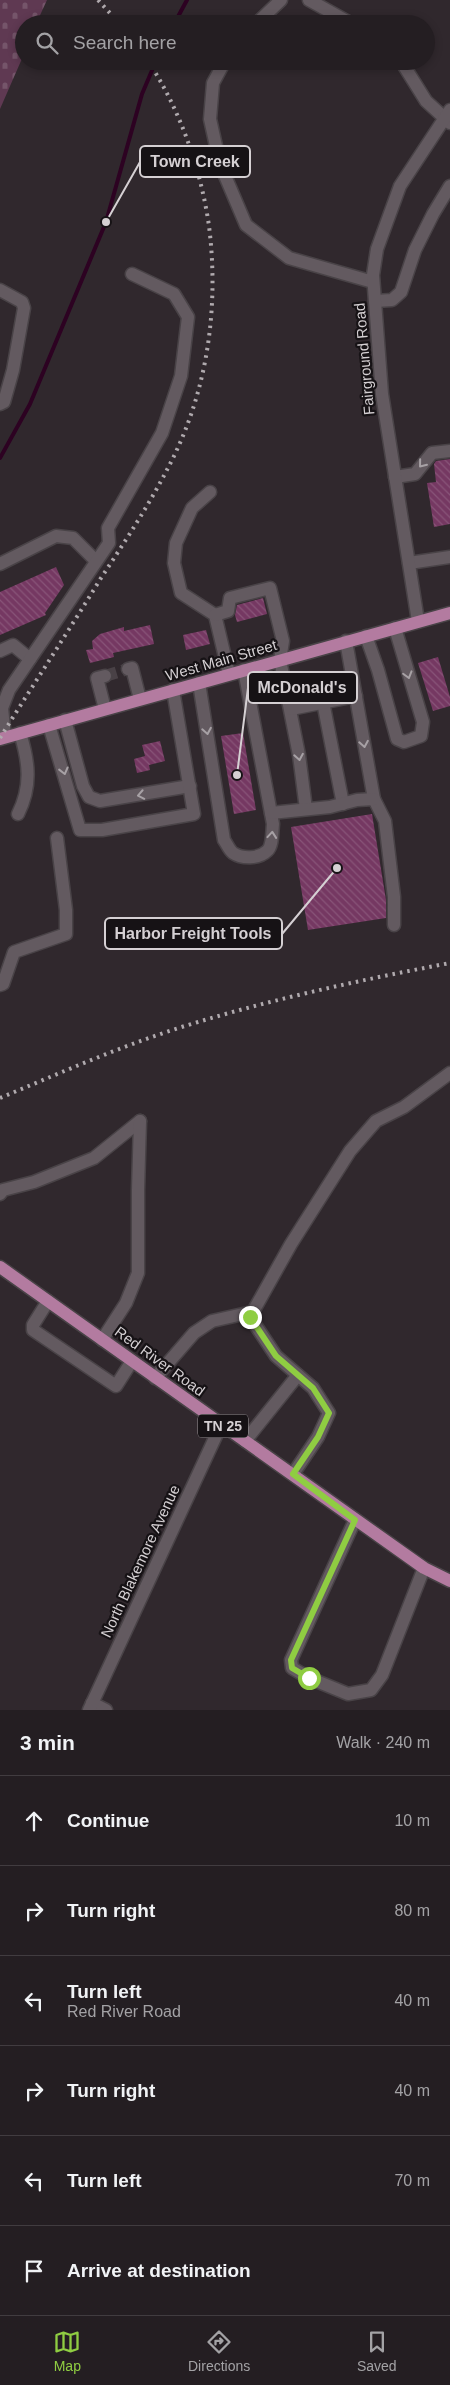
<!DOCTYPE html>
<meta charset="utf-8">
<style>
:root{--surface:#241e22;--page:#302b2f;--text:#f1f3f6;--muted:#a3a2a5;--line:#413c40;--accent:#8fcd42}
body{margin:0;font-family:Helvetica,sans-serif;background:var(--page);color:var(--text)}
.stop{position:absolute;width:15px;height:15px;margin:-11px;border:4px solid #8fcd42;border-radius:50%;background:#fff}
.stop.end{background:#8fcd42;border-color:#fff;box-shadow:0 1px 5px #0008}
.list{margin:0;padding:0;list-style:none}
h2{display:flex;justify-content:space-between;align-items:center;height:65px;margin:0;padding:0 20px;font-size:21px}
h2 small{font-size:16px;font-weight:400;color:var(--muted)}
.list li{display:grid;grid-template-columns:32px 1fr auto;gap:15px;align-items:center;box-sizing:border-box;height:90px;padding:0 20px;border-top:1px solid var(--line)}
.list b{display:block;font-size:19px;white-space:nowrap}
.list p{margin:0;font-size:16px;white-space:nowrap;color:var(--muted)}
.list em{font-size:16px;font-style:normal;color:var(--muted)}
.icon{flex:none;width:28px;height:28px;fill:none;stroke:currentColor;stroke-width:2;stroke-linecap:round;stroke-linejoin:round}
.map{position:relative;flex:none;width:450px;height:1710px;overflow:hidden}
.search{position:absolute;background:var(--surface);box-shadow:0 2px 8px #0003;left:15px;right:15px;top:15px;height:55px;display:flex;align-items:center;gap:12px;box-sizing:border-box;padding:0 18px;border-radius:28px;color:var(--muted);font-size:19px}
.sheet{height:605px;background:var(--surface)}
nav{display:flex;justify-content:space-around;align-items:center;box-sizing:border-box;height:70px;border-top:1px solid var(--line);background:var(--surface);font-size:14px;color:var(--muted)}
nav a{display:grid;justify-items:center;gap:2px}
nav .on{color:var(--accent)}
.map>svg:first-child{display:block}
.cemetery{fill:url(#cemetery-stones)}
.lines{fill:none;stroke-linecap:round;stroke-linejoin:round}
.stream{stroke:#2d0222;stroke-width:4}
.building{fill:url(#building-back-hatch)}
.minor-tunnel{stroke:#494146;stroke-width:12;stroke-dasharray:12 6;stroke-linecap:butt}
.minor-casing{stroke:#494347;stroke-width:15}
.major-casing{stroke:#494347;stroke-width:15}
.minor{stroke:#635a60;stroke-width:12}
.major{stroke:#b37ba0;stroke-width:12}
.rail{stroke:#b0aaae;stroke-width:4;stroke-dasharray:2.5 5;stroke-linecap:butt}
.oneway{stroke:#a7a1a5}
.route{stroke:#8fcd42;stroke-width:6}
.labels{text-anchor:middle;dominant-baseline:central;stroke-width:4.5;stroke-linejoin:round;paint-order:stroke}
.shield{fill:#161215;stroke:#9c979a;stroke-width:1}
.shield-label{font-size:14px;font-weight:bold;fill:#d5d0d3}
.street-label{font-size:15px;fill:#d5d0d3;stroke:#161215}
.leader{fill:none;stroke:#d5d0d3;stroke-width:2}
.callout-dot{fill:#d5d0d3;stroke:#161215;stroke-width:2}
.callout{fill:#161215;stroke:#d5d0d3;stroke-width:2}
.callout-label{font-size:16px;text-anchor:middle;font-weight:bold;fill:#d5d0d3}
</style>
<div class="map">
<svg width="450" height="1710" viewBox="0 0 450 1710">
<defs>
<pattern id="cemetery-stones" width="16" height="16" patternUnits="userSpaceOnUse" patternTransform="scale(1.25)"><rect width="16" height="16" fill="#5f3952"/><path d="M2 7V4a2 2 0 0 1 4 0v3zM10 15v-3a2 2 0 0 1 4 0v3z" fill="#75556a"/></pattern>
<pattern id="building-back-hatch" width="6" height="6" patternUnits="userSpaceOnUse" patternTransform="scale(1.25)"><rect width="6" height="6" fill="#753862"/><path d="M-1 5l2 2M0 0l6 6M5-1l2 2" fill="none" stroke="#885478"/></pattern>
</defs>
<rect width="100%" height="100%" fill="#30282d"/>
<!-- cemetery -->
<polygon class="cemetery" points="0,0 47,0 36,24 24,24 24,54 0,109"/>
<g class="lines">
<!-- stream -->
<g class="stream">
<polyline points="174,24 187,0"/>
<polyline points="0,458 30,404 106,222 142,94 156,61"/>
</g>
</g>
<!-- building -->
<g class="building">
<polygon points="450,459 450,524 434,527 427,483 436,482 434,464 436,461"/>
<polygon points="56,567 64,585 45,613 46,615 0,635 0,592"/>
<polygon points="263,598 267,614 237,622 235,615 237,605"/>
<polygon points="150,625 154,644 113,653 114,657 90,663 86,650 93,649 92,641 100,634 124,627 124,631"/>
<polygon points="206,630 210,644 186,650 183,635"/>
<polygon points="438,657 450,697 450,706 433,711 418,663"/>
<polygon points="243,733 256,810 234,814 221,736"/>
<polygon points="160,741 165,761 149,765 150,770 137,773 134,759 145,756 142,745"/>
<polygon points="372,814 386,900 386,918 308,930 291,827"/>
</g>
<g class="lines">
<!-- minor-tunnel -->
<polyline class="minor-tunnel" points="105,676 128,669"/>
<!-- minor casing -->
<g class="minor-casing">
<g id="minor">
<polyline points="309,0 352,24"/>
<polyline points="256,24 281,0"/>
<polyline points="225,61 213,83 210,119 220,164 246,225 289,258 373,282"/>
<polyline points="401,61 426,101 450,123"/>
<polyline points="0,290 22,302 24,308 13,370 4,402 0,404"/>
<polyline points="375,301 392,300 401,292 415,250 433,214 450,186"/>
<polyline points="395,477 415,474 432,453 450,451"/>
<polyline points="210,492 192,508 176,543 174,563 181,593 215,615 229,674"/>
<polyline points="409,563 450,557"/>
<polyline points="0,564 56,536 73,538 96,561"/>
<polyline points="215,615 228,611 230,598 270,588 283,641 280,660 299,755 306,809"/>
<polyline points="418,621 382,394 373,275 377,249 400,186 450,110"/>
<polyline points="366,636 378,670 397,739 404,742 421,736 423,722 395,628"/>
<polyline points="346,641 374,799 385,821 394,897 394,925"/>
<polyline points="0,651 13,645 30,659"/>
<polyline points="128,669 132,668 140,699"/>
<polyline points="105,676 97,678 105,709"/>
<path d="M199,683l25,157c3,4 5,10 9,13 9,6 26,6 34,-2 6,-5 5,-19 6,-27l-29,-154"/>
<polyline points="323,702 343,804"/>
<polyline points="291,709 356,696"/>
<polyline points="65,720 83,786 89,797 100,801 190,786"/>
<polyline points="49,725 80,830 102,830 194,814 173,690"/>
<polyline points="5,737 2,708 9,690 109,543 108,528 162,433 181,376 188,317 174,294 132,274"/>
<polyline points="271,813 330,807 357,800 374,799"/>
<path d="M18,814c14,-28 11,-52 2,-81"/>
<polyline points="0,985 3,984 14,952 66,934 66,910 57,838"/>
<polyline points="0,1194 3,1190 34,1182 94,1158 140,1121"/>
<polyline points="48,1301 33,1325 33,1330 116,1386 132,1361"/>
<polyline points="102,1340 126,1303 138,1273 138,1190 140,1121"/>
<polyline points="155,1378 194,1333 212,1321 252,1312"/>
<polyline points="245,1441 298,1375"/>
<polyline points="293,1474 318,1437 329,1413 313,1388 276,1356 250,1317 291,1244 350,1151 376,1121 404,1107 450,1073"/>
<polyline points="355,1520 291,1660 292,1668 309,1678 348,1694 371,1690 382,1675 424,1568"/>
<polyline points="92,1703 106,1710"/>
<polyline points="89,1710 221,1425"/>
</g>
</g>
<!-- major casing -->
<g class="major-casing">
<g id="major">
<polyline points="0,739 450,613"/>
<polyline points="0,1267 424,1568 450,1581"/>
</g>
</g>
<!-- minor -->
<use href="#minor" class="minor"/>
<!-- major -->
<use href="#major" class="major"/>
<!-- rail -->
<g class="rail">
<polyline points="98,0 120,24"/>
<path d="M0,738c33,-53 68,-106 101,-160 25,-38 50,-76 70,-116 37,-73 48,-156 38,-236 -8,-56 -29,-117 -61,-165"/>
<path d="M0,1098c65,-27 130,-56 198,-76 83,-25 168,-43 252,-59"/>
</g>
</g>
<!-- one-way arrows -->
<defs><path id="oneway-chevron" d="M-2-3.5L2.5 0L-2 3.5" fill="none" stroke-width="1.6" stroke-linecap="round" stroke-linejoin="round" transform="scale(1.25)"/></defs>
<g class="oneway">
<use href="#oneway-chevron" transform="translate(422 464) rotate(129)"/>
<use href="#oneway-chevron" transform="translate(408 675) rotate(74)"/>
<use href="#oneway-chevron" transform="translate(207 731) rotate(80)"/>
<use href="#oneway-chevron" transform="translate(364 744) rotate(80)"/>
<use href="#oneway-chevron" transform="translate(299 757) rotate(80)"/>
<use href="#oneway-chevron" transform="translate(64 771) rotate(76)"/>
<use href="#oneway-chevron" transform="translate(141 795) rotate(169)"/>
<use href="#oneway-chevron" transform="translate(272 835) rotate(-85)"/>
</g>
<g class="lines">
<!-- route -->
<polyline class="route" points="250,1317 276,1356 313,1388 329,1413 318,1437 293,1474 355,1520 291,1660 292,1668 309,1678"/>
</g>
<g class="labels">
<!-- shield labels -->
<rect class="shield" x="198" y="1414.5" width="50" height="23" rx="4"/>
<g class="shield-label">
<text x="223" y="1426">TN 25</text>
</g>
<!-- street labels -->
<g class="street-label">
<text transform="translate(364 359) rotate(-95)">Fairground Road</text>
<text transform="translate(221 660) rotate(-16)">West Main Street</text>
<text transform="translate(160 1361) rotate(36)">Red River Road</text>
<text transform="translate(140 1561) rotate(-65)">North Blakemore Avenue</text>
</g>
</g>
<!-- callouts -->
<path class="leader" d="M106 222L140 162M237 775L248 688M337 868L282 934"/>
<g class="callout-dot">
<circle cx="106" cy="222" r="5"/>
<circle cx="237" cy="775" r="5"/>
<circle cx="337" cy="868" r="5"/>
</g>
<g class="callout">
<rect x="140" y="146" width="110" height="31" rx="5"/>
<rect x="248" y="672" width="109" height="31" rx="5"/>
<rect x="105" y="918" width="177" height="31" rx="5"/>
</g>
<g class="callout-label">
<text x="195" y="167">Town Creek</text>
<text x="302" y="693">McDonald's</text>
<text x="193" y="939">Harbor Freight Tools</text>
</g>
</svg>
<div class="stop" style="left:309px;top:1678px"></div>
<div class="stop end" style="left:250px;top:1317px"></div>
<div class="search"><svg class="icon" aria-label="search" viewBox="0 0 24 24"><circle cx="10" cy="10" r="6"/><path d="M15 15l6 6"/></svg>Search here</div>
</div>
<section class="sheet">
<h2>3 min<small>Walk · 240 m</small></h2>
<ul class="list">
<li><svg class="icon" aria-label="ahead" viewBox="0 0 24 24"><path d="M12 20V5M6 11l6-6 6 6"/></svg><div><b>Continue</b></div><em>10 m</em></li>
<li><svg class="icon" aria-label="right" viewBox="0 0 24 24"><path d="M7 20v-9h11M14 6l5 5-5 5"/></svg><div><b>Turn right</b></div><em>80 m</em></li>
<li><svg class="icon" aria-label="left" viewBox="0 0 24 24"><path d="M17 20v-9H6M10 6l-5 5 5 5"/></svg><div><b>Turn left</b><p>Red River Road</p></div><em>40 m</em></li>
<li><svg class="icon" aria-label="right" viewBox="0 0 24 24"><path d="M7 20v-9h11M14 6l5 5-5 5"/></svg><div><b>Turn right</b></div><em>40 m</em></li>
<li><svg class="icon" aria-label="left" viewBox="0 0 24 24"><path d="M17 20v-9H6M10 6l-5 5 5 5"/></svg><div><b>Turn left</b></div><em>70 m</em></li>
<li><svg class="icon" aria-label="arrive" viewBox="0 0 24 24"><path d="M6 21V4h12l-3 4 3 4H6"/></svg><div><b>Arrive at destination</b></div></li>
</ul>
</section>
<nav>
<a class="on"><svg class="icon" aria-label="map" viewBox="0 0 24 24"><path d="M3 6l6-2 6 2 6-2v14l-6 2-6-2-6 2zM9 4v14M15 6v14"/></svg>Map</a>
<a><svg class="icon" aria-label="directions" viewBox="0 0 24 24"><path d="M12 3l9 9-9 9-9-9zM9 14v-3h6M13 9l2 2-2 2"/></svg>Directions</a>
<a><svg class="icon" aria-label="saved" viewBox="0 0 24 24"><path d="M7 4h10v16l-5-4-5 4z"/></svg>Saved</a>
</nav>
